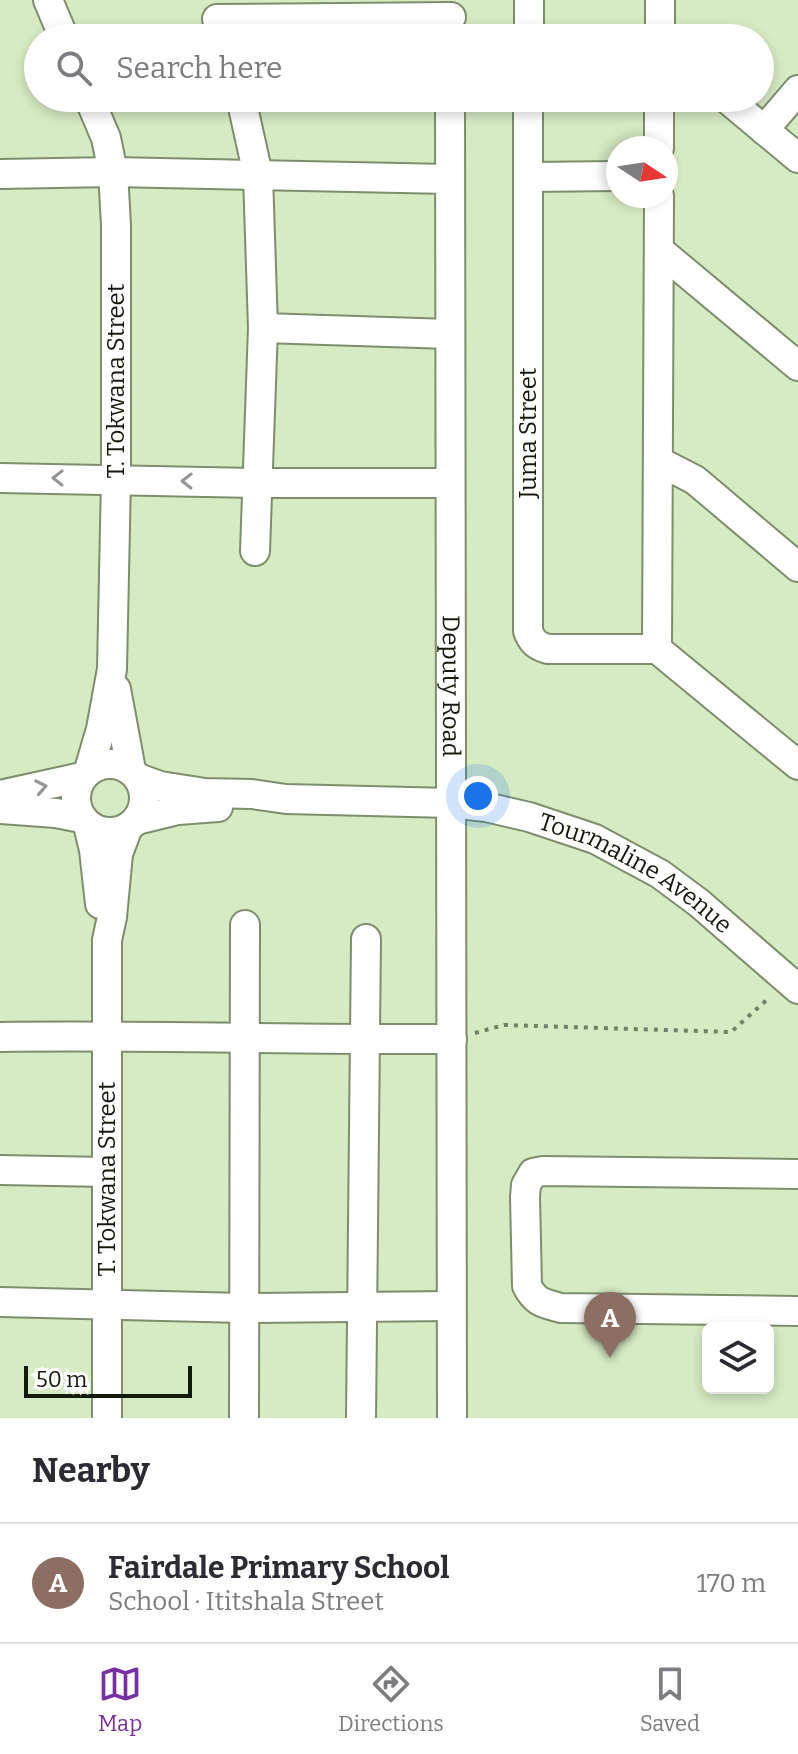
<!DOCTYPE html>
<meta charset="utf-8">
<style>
:root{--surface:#fff;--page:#f2f2f3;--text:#2b2b33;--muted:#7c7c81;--line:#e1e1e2;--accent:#772fa2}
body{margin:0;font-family:Bitter,serif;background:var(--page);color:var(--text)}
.controls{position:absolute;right:24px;bottom:24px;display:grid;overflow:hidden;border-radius:12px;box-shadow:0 4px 12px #0003}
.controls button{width:72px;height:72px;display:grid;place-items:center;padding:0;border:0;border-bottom:2px solid var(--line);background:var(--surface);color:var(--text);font:40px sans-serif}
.compass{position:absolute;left:606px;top:136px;width:72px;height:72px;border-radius:50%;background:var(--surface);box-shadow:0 4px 12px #0003;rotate:102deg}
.scale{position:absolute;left:24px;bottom:20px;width:168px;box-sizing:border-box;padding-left:8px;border:4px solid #131a0c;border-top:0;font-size:22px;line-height:28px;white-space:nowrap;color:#131a0c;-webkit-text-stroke:6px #fff;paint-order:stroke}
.you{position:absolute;left:478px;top:796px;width:28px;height:28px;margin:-20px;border:6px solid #fff;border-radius:50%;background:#1a73e8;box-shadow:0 0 0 12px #1a73e833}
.badge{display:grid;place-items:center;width:52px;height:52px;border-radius:50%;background:var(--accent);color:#fff;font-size:26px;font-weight:700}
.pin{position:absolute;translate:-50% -66px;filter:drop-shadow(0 2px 4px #0008)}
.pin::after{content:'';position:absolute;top:42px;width:28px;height:24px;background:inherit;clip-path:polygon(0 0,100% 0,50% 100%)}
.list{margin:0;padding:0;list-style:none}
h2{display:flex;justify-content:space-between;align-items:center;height:104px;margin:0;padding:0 32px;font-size:34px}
h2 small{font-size:26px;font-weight:400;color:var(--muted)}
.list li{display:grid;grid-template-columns:52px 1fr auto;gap:24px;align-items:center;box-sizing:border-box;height:120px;padding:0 32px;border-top:2px solid var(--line)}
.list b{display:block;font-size:30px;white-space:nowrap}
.list p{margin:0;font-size:26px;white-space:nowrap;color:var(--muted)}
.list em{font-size:26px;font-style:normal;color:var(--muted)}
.icon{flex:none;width:44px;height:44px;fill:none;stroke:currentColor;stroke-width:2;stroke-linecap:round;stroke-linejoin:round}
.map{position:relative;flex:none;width:798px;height:1418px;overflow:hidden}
.search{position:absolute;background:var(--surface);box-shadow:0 4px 12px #0003;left:24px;right:24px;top:24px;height:88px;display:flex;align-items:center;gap:20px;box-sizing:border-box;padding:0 28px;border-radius:44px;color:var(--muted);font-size:30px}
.sheet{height:224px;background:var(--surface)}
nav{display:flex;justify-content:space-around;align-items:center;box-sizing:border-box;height:112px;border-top:2px solid var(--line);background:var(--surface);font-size:22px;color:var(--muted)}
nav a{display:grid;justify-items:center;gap:4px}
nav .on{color:var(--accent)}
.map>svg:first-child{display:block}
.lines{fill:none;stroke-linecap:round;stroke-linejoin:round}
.minor-casing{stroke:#7c8e6b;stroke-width:32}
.path{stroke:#738066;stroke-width:4;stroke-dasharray:4 6;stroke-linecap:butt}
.minor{stroke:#fff;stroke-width:28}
.oneway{stroke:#959892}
.labels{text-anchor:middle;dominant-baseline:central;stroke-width:6;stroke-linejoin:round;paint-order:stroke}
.street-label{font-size:24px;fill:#131a0c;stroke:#fff}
</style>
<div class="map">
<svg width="798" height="1418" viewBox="0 0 798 1418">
<rect width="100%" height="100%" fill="#d6eac3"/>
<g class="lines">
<!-- minor casing -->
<g class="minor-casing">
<g id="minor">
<polyline points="48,0 64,38"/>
<polyline points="217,19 451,17"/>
<polyline points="529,38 529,0"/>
<polyline points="660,38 660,0"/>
<polyline points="241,98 258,175 263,328 255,551"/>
<path id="s1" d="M450,98l2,1320"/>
<path d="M528,98v533c4,11 9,15 20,18h109"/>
<polyline points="726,98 798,158"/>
<polyline points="764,130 798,90"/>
<polyline points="659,148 659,98"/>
<polyline points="0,174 113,172 449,179"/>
<polyline points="528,177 618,176"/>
<polyline points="659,250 798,366"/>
<polyline points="263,328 450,334"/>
<polyline points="658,461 695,480 798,567"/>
<polyline points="0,478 258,483 449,483"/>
<polyline points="657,649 659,196"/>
<polyline points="657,649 798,765"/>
<polyline points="116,689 131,770"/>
<circle cx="110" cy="798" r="34"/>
<polyline points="89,770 101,729 112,669 116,479 116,225 113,172 106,138 89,98"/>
<path id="s2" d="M138,778l22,8 45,7 47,1 34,5 165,4 35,4 43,10 66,22 65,35 39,29 99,86"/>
<polyline points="0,795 82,777"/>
<polyline points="0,809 56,813 81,818"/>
<polyline points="137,820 178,810 218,807"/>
<polyline points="88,825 94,850 100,904"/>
<path d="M0,1037c151,-2 301,3 452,2"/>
<polyline points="0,1170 107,1172"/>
<path d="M798,1174l-255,-3 -10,2 -7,12 -1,12 2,89c9,17 16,17 34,22l237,3"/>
<polyline points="0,1302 244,1308 451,1306"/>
<polyline points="107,1418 107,940 112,917 118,854 128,827"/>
<polyline points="244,1418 245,925"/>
<polyline points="361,1418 366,939"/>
</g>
</g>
<!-- path -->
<polyline class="path" points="475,1033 504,1025 731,1032 770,997"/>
<!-- minor -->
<use href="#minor" class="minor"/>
</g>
<!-- one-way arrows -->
<defs><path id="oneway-chevron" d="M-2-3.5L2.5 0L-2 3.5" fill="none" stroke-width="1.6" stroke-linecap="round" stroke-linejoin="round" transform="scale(2)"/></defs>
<g class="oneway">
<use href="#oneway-chevron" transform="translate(58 478) rotate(-180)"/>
<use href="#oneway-chevron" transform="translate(187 481) rotate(-179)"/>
<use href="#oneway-chevron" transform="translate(41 787) rotate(-11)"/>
</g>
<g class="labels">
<!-- street labels -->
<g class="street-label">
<text transform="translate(116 381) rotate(-90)">T. Tokwana Street</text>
<text transform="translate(528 433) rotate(-90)">Juma Street</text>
<text stroke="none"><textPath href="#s1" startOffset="588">Deputy Road</textPath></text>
<text stroke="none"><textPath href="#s2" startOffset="516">Tourmaline Avenue</textPath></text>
<text transform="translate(107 1179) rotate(-90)">T. Tokwana Street</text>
</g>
</g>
</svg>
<div class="controls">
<button><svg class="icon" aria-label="layers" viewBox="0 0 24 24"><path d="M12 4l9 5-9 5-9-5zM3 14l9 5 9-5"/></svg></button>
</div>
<svg class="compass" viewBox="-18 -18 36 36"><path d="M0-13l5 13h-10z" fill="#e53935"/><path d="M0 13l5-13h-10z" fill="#7c7c81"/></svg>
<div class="scale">50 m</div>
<div class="you"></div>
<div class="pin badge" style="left:610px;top:1358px;background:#8d6e63">A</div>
<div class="search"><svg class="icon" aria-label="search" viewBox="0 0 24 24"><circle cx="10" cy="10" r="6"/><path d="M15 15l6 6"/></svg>Search here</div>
</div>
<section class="sheet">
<h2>Nearby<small></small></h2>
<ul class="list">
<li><span class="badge" style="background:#8d6e63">A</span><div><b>Fairdale Primary School</b><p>School · Ititshala Street</p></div><em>170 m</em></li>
</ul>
</section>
<nav>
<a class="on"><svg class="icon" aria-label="map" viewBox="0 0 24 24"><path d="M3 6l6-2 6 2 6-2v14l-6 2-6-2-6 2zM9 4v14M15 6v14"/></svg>Map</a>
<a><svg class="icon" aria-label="directions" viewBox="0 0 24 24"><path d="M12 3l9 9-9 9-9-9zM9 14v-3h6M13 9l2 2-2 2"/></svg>Directions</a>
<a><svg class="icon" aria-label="saved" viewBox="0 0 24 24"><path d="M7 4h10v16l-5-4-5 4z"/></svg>Saved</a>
</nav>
